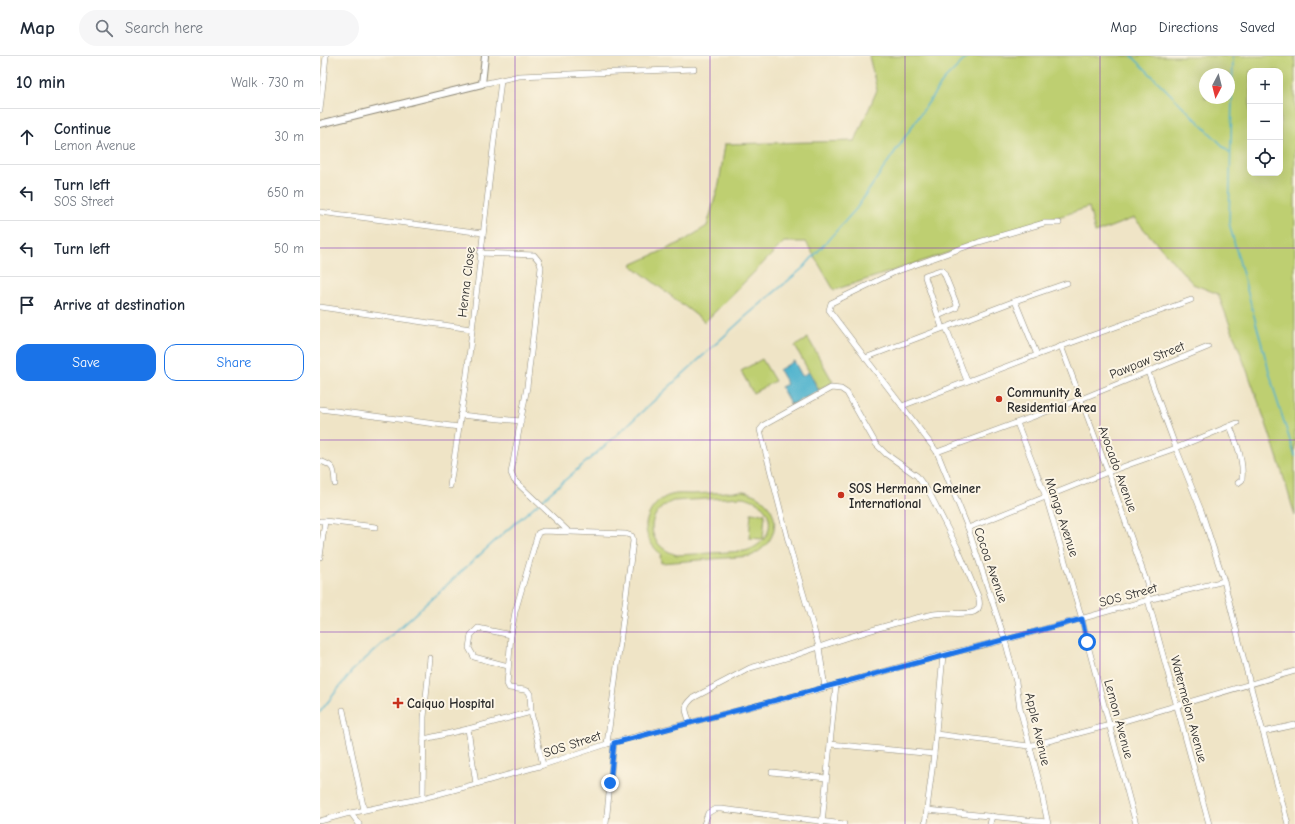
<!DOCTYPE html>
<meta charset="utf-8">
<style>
:root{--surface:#fff;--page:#f6f6f7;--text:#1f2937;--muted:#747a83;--line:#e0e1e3;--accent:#1a73e8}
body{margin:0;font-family:"Comic Neue",sans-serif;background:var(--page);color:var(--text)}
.controls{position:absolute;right:12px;top:12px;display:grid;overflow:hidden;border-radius:8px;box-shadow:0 4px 16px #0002}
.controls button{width:36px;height:36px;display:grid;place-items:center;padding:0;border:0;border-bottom:1px solid var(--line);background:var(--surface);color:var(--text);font:20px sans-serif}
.compass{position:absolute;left:879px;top:12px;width:36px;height:36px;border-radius:50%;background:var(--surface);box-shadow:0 4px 16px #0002;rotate:187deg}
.stop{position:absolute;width:12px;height:12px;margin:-9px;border:3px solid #1a73e8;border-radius:50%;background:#fff}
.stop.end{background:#1a73e8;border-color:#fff;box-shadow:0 1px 4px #0008}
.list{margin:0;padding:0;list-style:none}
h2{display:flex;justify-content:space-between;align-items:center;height:52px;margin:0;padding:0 16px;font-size:17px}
h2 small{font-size:13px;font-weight:400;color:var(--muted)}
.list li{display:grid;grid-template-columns:26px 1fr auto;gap:12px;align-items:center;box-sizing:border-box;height:56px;padding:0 16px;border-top:1px solid var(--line)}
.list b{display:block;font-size:15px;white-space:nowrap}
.list p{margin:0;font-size:13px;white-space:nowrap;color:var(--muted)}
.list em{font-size:13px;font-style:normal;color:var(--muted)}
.actions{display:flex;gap:8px;padding:12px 16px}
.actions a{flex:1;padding:9px 0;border:1px solid var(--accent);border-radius:12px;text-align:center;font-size:14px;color:var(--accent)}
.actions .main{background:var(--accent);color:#fff}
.icon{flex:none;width:22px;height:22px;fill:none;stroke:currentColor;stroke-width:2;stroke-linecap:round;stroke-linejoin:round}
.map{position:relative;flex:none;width:975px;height:768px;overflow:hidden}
header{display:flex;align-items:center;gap:24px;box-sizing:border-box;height:56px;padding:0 20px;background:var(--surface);border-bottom:1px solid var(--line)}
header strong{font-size:19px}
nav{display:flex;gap:22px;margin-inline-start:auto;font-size:14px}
.search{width:280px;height:36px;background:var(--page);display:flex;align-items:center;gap:10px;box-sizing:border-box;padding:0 14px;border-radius:22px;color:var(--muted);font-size:15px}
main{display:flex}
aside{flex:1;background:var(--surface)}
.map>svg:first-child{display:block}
.green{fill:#becf71;stroke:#747d4e;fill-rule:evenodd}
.water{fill:#4eb2cd;stroke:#3c6e7c}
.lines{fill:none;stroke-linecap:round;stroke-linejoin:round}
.stream{stroke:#4eb2cd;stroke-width:1.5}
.minor-casing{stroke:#8d8878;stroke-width:6}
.tertiary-casing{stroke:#8d8878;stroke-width:8}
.minor{stroke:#fff;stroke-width:5}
.tertiary{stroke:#fff;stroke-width:6}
.route{stroke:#1a73e8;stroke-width:5}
.grid{fill:none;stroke:#7b2cbf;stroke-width:1;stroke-opacity:0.55}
.poi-dot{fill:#c8321e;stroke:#fcf5e5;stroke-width:1.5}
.labels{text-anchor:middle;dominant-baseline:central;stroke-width:4;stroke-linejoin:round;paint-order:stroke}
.street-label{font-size:13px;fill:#2b2b2b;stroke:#fcf5e5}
.poi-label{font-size:13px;font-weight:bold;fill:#2b2b2b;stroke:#fcf5e5;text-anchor:start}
</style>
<header>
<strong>Map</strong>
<div class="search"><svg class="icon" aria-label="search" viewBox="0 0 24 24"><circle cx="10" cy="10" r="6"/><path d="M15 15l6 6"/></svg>Search here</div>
<nav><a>Map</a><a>Directions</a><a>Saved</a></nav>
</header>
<main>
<aside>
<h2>10 min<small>Walk · 730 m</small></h2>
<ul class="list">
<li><svg class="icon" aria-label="ahead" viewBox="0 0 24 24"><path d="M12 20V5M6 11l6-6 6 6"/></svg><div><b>Continue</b><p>Lemon Avenue</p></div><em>30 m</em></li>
<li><svg class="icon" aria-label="left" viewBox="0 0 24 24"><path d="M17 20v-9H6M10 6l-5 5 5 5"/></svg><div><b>Turn left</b><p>SOS Street</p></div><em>650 m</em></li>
<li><svg class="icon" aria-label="left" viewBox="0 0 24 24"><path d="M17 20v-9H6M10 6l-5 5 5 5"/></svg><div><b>Turn left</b></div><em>50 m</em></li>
<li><svg class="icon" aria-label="arrive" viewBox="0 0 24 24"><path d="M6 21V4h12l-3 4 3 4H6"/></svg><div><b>Arrive at destination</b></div></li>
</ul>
<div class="actions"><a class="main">Save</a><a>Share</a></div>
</aside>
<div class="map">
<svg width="975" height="768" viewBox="0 0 975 768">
<rect width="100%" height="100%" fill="#fcf5e5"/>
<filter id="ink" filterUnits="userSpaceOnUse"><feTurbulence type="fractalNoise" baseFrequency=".025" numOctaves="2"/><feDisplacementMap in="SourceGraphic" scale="8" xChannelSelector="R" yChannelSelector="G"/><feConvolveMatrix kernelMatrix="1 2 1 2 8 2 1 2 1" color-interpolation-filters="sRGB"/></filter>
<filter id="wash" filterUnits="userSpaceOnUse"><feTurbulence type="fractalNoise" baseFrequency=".012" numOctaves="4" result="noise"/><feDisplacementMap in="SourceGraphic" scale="16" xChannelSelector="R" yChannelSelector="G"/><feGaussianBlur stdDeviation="0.9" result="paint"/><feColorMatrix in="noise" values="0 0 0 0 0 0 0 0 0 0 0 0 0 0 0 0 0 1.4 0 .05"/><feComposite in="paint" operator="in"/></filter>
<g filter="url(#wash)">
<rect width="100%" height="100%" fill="#efe4c6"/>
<!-- green -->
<g class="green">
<path d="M549,0h426v460c-21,-76 -49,-149 -77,-222l-25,-10 -59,-66 -39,15 -6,-26 -255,83 -28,-48h-22l-79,80 -74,-57 51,-23 25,-16 12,-42 6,-40 130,-3 22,-51zM930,15h30v102h-30zM885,18h24v24h-24z"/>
<polygon points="488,282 513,326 499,334 475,290"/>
<polygon points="442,303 455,325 433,337 421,315"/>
<path d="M424,435c38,10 41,48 7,65l-90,7 -1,-8h2c-10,-8 -17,-18 -16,-31 2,-13 12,-26 25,-29 6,-2 15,-1 21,-1 18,-1 35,-2 52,-3zM422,441c35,5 37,44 3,54l-68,4c-31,-9 -34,-42 -4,-54z"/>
<polygon points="431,457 445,458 443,483 429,482"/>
</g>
<!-- water -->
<polygon class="water" points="474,305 482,320 489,316 499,335 471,349 461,331 467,328 459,314"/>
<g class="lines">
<!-- stream -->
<g class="stream">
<polyline points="812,0 910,97"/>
<polyline points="913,0 909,167 956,341 975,400"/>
<polyline points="0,656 32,615 186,475 288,387 425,261 483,212 536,153 623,25 648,0"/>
</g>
</g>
</g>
<g filter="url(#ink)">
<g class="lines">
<!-- minor casing -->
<g class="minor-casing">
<g id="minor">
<polyline points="162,28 199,20 374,13"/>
<polyline points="0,54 6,0"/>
<polyline points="0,156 163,177"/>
<polyline points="160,197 214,199 219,205 221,211 207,331 191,417 194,424 249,476"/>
<polyline points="695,245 717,299"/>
<polyline points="0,251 151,273"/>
<polyline points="618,260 636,252 637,249 624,217 622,214 620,214 605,219 605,221 622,272"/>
<polyline points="626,271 647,325"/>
<polyline points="741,290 788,416 827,527 828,544 889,768"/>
<polyline points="545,302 695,245 747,227"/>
<polyline points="828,316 856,392 917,367"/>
<path d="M511,332l10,1 6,4 29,51 10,10 31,22 13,18 27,53 21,49c2,6 3,13 -4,16 -7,3 -30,0 -40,2 -39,8 -77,20 -115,33l-29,-99 -30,-118 4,-5z"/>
<polyline points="582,350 717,299 871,244"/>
<polyline points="0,353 139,371"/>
<polyline points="140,359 201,365"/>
<polyline points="697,367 726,441 762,563 767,586 816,768"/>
<path d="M910,370c7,18 14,35 12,54l-4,3"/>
<polyline points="617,396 761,343 888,291"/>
<path d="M0,405c15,5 14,8 15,23"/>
<polyline points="130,430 147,318 181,24"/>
<polyline points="0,465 5,465 0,501"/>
<polyline points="5,465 56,471"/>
<polyline points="648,472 788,416 856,392 882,457 904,525 930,628 968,768"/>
<polyline points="188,610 154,601 149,592 151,579 158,572 191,579"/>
<polyline points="23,654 44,754"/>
<path d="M370,667c-4,-13 -8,-15 3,-25l57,-30 43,-12 26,-9 6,41"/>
<polyline points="148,673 156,728"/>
<polyline points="943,676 975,669"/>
<polyline points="616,678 709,690 790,669 975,615"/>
<polyline points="104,683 148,673 211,656"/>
<polyline points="510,688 614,698"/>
<polyline points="223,709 211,656 210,638 208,635 205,634 189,632 187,628 191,579 195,556 218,477 223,475 306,478 312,480 313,485 287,688"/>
<polyline points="452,716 506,722"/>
<polyline points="103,742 104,661 110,602"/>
<polyline points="607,754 727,766"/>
<polyline points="31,757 39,768"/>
<polyline points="0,765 26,758 103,742 156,728 223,709 287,688 516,629 623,599 685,584 828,544 904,525"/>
<polyline points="502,767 516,629"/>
<polyline points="286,768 294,687"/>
<polyline points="384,768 388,757 395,753 401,753 524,768"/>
<polyline points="605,768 614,698 623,599"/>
<polyline points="670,768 672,760"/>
<polyline points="728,768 719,725 700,653 696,626 685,584 648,472 617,396 509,254 511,247 575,216 659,186 724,167 739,167"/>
</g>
</g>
<!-- tertiary casing -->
<g class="tertiary-casing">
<polyline id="tertiary" points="0,68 162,28 165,0"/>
</g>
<!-- minor -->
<use href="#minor" class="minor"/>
<!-- tertiary -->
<use href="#tertiary" class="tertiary"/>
</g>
</g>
<g class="lines" filter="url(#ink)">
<!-- route -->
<path class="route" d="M290,727l4,-40c157,-41 312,-83 468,-124l5,23"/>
</g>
<!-- grid -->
<path class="grid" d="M195,0v768M390,0v768M585,0v768M780,0v768M0,192h975M0,384h975M0,576h975"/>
<!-- markers -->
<g class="poi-dot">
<circle cx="679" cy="343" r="4"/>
<circle cx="521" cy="439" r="4"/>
<path d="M76 641h4v4h4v4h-4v4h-4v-4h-4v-4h4z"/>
</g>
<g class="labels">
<!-- street labels -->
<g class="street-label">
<text transform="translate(146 226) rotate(-83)">Henna Close</text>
<text transform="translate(827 304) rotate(-22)">Pawpaw Street</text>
<text transform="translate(798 413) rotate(70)">Avocado Avenue</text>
<text transform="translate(742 461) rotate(72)">Mango Avenue</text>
<text transform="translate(671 509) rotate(71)">Cocoa Avenue</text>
<text transform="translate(808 539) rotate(-15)">SOS Street</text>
<text transform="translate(869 653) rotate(75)">Watermelon Avenue</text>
<text transform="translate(799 663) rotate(75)">Lemon Avenue</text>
<text transform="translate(718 673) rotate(77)">Apple Avenue</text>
<text transform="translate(252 688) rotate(-18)">SOS Street</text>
</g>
<!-- poi labels -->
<g class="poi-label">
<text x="687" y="336">Community &amp;<tspan x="687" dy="15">Residential Area</tspan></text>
<text x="529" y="432">SOS Hermann Gmeiner<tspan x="529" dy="15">International</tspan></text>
<text x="87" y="647">Caiquo Hospital</text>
</g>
</g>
</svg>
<div class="controls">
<button>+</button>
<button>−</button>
<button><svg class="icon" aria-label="locate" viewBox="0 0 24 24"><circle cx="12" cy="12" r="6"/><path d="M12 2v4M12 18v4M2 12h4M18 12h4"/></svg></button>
</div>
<svg class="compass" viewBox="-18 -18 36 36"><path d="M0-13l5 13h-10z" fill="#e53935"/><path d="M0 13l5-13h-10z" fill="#747a83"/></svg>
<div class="stop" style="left:767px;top:586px"></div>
<div class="stop end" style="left:290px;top:727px"></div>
</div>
</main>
